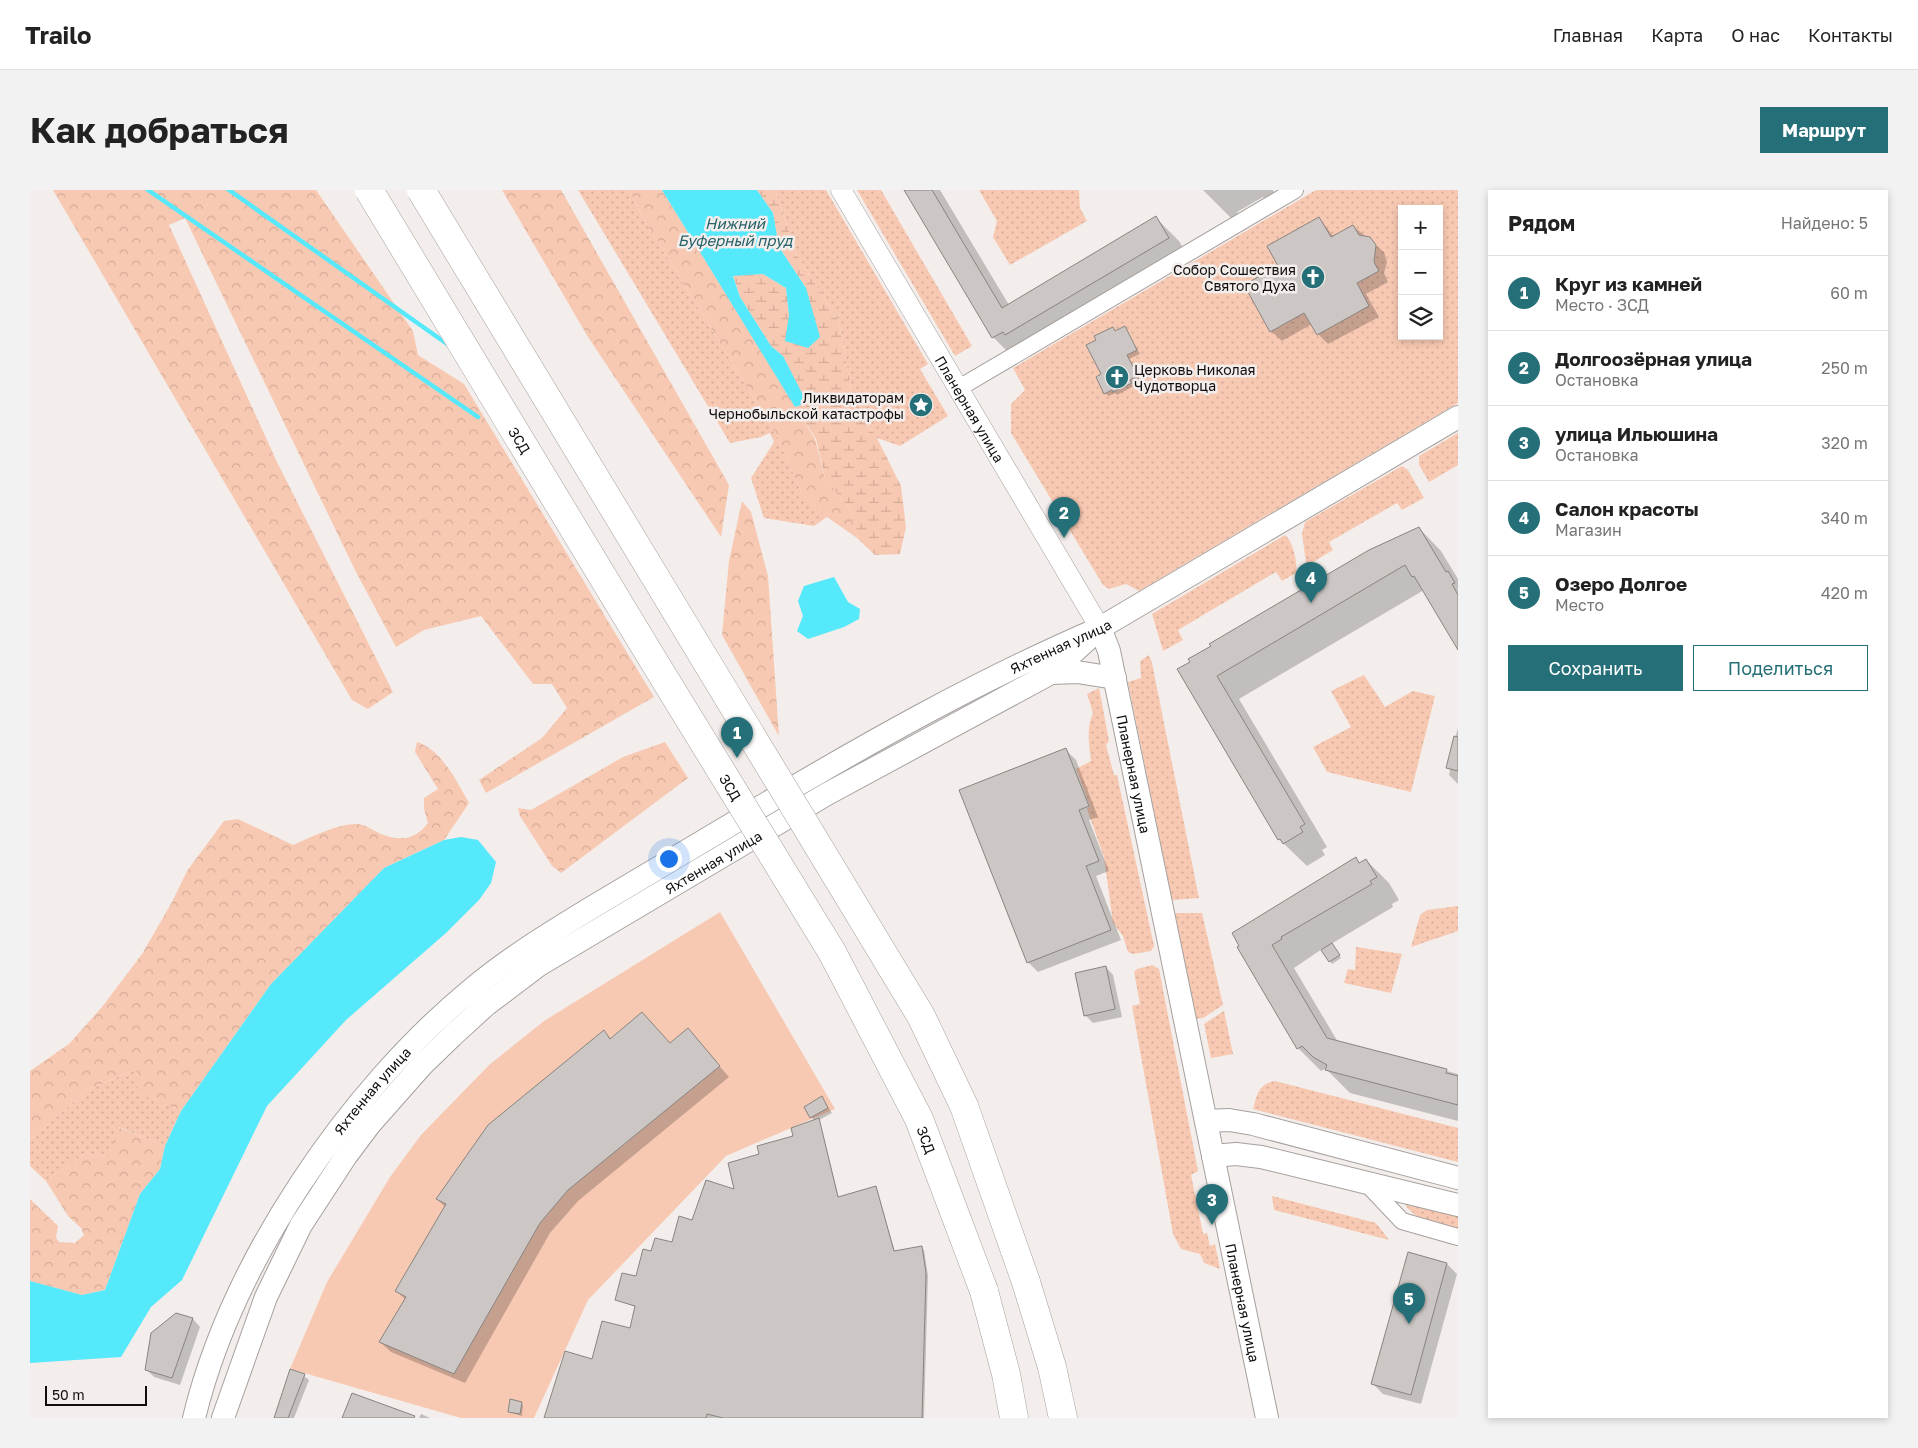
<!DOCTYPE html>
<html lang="ru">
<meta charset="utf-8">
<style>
:root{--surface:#fff;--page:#f2f2f2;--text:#222;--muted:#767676;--line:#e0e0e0;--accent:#256f78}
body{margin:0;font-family:"Golos Text",sans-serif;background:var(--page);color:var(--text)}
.controls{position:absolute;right:15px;top:15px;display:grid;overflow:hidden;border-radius:0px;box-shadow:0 2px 8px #0003}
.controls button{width:45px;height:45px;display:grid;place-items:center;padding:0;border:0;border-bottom:1px solid var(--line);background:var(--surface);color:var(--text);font:25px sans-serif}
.scale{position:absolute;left:15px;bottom:12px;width:102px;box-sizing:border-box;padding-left:5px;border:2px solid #100e0d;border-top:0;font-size:14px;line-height:18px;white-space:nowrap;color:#100e0d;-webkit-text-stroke:4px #f3eeeb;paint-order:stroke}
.you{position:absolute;left:638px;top:668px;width:18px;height:18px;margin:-12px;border:4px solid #fff;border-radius:50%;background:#1a73e8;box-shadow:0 0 0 8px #1a73e833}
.badge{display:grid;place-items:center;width:32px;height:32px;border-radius:50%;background:var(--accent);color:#fff;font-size:16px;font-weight:700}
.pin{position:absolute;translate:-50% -41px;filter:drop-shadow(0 1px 2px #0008)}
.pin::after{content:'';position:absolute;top:26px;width:18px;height:15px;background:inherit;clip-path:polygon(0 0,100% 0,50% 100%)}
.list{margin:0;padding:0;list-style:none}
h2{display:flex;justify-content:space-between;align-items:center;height:65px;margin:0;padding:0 20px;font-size:21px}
h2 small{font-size:16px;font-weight:400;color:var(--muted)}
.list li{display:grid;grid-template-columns:32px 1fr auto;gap:15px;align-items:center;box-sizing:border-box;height:75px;padding:0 20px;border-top:1px solid var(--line)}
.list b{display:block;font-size:19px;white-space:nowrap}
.list p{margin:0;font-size:16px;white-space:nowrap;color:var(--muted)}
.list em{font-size:16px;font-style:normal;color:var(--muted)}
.actions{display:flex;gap:10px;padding:15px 20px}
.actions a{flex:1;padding:11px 0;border:1px solid var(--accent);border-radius:0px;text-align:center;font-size:18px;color:var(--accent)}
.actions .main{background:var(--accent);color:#fff}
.icon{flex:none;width:28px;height:28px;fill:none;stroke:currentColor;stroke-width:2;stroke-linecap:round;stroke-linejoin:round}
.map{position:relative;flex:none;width:1428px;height:1228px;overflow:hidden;border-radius:0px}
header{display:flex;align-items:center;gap:30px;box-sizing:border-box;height:70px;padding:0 25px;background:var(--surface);border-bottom:1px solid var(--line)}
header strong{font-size:24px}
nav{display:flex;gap:28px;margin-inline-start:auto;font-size:18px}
.intro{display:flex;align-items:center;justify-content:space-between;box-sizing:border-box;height:120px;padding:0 30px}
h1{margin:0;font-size:35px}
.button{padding:12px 22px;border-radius:0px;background:var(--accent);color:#fff;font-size:18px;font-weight:700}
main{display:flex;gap:30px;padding:0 30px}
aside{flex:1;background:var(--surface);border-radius:0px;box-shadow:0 2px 8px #0003}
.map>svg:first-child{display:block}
.green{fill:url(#green-dots);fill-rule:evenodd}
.forest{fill:url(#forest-crowns)}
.wetland{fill:url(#wetland-marsh)}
.pitch{fill:#f8c9b2}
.water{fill:#56e8fb}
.shadow{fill:#0003}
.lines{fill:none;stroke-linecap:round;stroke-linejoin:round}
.stream{stroke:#56e8fb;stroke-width:4.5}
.building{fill:#ccc7c4;stroke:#888481}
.minor-casing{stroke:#a5a09e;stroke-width:18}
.tertiary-casing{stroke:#a5a09e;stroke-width:21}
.secondary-casing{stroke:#a5a09e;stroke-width:24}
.motorway-casing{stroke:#a5a09e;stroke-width:29}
.minor{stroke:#fff;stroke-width:16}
.tertiary{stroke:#fff;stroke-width:20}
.secondary{stroke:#fff;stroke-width:22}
.motorway{stroke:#fff;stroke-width:28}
.motorway-bridge-casing{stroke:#a5a09e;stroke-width:29;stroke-linecap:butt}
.motorway-bridge{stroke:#fff;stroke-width:28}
.labels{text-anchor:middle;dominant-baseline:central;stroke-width:5;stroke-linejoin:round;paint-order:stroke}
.poi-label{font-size:14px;fill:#100e0d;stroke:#f3eeeb;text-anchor:end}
.street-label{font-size:14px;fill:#100e0d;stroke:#f3eeeb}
.water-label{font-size:15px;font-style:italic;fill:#256169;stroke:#f3eeeb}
</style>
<header>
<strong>Trailo</strong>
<nav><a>Главная</a><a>Карта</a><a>О нас</a><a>Контакты</a></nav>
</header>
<div class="intro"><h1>Как добраться</h1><a class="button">Маршрут</a></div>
<main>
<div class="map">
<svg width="1428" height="1228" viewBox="0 0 1428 1228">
<defs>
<pattern id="green-dots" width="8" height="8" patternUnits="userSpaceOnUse" patternTransform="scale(1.25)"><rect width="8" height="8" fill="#f8c9b2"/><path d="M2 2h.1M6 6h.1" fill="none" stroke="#d4ab98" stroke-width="1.8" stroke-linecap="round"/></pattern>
<pattern id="forest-crowns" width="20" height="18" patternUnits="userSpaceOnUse" patternTransform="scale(1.25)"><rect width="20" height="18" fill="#f8c9b2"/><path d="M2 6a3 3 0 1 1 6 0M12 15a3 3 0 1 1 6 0" fill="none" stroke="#d4ab98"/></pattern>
<pattern id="wetland-marsh" width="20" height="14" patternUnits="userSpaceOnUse" patternTransform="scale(1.25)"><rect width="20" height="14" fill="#f8c9b2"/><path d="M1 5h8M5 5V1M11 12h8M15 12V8" fill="none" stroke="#d4ab98"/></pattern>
</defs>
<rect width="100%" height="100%" fill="#f3eeeb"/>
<!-- green -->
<g class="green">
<polygon points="548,0 600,0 606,16 747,246 772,304 797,327 784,336 734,328 721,288 744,252 740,243 731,247 700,253"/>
<polygon points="745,0 796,0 898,174 890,179 918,226 870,256 847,248 824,215 809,132 767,65"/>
<polygon points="827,0 851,0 942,156 925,166"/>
<polygon points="949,0 1049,0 1050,18 1057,31 980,75 963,47 967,31"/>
<path d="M1286,0h142v213l-319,188 -13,-7 -17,5 -6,-4 -92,-152v-29l14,-14 -12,-22zM1372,19h37v127h-37z"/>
<polygon points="1428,243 1428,275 1399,292 1389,275 1389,266"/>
<polygon points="1372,276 1378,280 1394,308 1372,320 1367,313 1299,352 1303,360 1278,375 1276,372 1272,344 1275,332"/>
<path d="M1255,345c8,6 13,28 11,38l-14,8 -6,-9 -98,58 5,10 -20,11 -11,-37z"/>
<polygon points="1119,465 1122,473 1169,708 1142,710 1098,492 1111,488 1110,471"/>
<polygon points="1334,485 1355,517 1383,501 1405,506 1381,602 1297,582 1283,557 1321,537 1301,501"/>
<path d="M1069,498l10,53 -3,4 8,30h3l37,171 -3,5 -18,3 -5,-2 -5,-16 -10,-13 -9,-66 -17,-48 3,-3 -14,-37 15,-8c-2,-16 -5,-32 2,-48l-6,-19z"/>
<polygon points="1428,716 1428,741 1381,757 1390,725 1397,720"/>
<polygon points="1145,723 1172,723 1193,815 1173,828 1166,829"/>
<polygon points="1326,757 1372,764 1361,803 1314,793 1318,779 1325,780"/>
<polygon points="1122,775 1129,779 1168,981 1161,985 1173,1044 1177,1043 1180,1056 1185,1054 1190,1079 1174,1073 1170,1064 1151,1059 1143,1044 1102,816 1110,814 1104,782 1107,779"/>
<polygon points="1194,821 1203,864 1181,868 1174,834"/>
<polygon points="106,879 109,903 151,921 135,956 88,937 80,968 56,963 16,991 0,976 0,950 57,900"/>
<path d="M1245,891l183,47v34l-205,-53c4,-14 5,-25 22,-28z"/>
<polygon points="1242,1006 1346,1033 1359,1050 1244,1020"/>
<path d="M1374,1013l54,14v14c-19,-6 -43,-10 -54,-28z"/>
</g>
<!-- forest -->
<g class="forest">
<polygon points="23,0 286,0 383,141 388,165 434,194 624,507 456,603 449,590 512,548 537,518 522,494 503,494 451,426 394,440 366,457 325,380 155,28 139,35 247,272 363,502 338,519 322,510"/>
<polygon points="472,0 531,0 699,295 691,347 558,147"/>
<polygon points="600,0 632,0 785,249 795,288 821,321 827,348 797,327 772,304 747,246 606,16"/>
<polygon points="712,311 721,322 738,386 749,546 692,445 699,371"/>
<path d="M387,552c25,8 40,40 52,61l-25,37 -60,28 -113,116 -90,127 -43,-18 -2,-24 -49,21 -57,50v-69l39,-27 33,-37 40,-53 30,-52 15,-31 37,-50 14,-2 55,26c19,-8 41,-20 62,-21 12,0 19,8 29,11 18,7 33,3 44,-12l-4,-14v-11l14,-9 -23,-37z"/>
<polygon points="635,552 658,588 531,683 522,676 490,626 488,618 501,620 593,567"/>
<polygon points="87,937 135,956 130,979 110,1004 75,1100 52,1105 0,1091 0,1009 28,1036 26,1048 29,1052 45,1053 54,1045 51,1038 38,1026 16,991 56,963 80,968"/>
</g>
<!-- wetland -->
<polygon class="wetland" points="727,0 745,0 767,65 809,132 824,215 847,248 871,296 876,337 870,364 845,365 827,348 821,321 795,288 786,249 765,217 776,213 753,166 741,156 710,107 703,85 733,84 756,98 759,125 776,98 749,57 743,23"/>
<!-- pitch -->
<polygon class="pitch" points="690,722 805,919 696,966 558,1110 504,1228 431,1228 260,1179 297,1092 360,987 391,945 459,875 514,831"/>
<!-- water -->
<g class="water">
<polygon points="632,0 727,0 743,23 749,57 776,98 790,147 778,158 755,151 759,125 756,98 733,84 703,86 710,107 741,156 753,166 777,213 765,217"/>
<polygon points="804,387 818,412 830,419 829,429 814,437 778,449 767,441 773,426 768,411 774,396"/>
<polygon points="431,647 448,650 466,672 461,693 449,710 416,743 316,830 237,916 152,1090 121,1117 91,1167 0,1173 0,1091 52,1105 75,1100 110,1004 130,979 135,956 151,921 241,794 354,678 414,650"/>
</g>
<!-- shadow -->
<g class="shadow">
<polygon points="875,0 910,0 979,115 1126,28 1149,51 1161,71 999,167 996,164 986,170 963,147"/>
<polygon points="1173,0 1243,0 1245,4 1235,10 1233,7 1207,22 1209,25 1202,29"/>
<polygon points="1289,28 1304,47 1323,36 1354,62 1357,72 1354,83 1358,92 1336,104 1349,127 1298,154 1288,144 1282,134 1252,151 1241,141 1250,77"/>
<polygon points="1094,137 1110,164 1099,169 1110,190 1103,194 1104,196 1087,205 1085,203 1079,206 1075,203 1073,185 1083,138 1086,142"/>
<polygon points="1389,338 1411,361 1428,389 1428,458 1394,400 1209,509 1297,657 1292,660 1295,665 1277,676 1249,649 1149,480"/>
<polygon points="1428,538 1428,594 1419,585 1420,580 1417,577"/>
<polygon points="1036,560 1046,570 1068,627 1059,630 1079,681 1066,686 1091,750 1008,782 998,772"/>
<polygon points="1325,669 1331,674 1336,670 1359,693 1369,710 1362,714 1363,717 1301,754 1311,768 1302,774 1292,759 1264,778 1308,852 1428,884 1428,931 1320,903 1297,880 1298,877 1291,881 1268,858 1208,758"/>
<polygon points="1076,777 1083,785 1092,827 1063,833 1055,825"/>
<polygon points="658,840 699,887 548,1011 520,1043 435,1193 361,1162 350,1152 376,1110 366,1101 415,1017 407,1009 574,842 582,850 640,854"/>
<polygon points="792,908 802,923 789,930 809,1008 846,997 865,1062 891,1058 894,1060 898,1086 894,1228 515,1228 536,1163 562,1170 600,1139 606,1117 586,1110 607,1088 622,1062 643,1054 662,1031 706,1001 731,965 765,947 785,931 781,927"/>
<polygon points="1417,1074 1427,1084 1391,1214 1353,1204 1343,1194"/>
<polygon points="146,1124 163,1129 170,1137 150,1195 124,1187 116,1179"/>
<polygon points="274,1186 279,1190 264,1228 247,1228 245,1227"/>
<polygon points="491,1213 493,1215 492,1226 479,1222"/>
<polygon points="391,1224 400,1228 389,1228"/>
</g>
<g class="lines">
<!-- stream -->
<g class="stream">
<polyline points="118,0 448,227"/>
<polyline points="199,0 420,156"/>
</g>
</g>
<!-- building -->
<g class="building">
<polygon points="874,0 902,0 972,118 1126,26 1139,48 975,145 973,142 962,148"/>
<polygon points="1289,27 1301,47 1323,35 1329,45 1340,47 1346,55 1344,72 1349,81 1327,93 1339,116 1287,145 1274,123 1240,142 1214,95 1248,76 1237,56"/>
<polygon points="1095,136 1107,160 1097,165 1108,186 1100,190 1102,193 1083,202 1082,200 1074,204 1066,187 1071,184 1056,155 1066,150 1064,146 1083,137 1085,141"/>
<polygon points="1389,337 1416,382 1418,381 1425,393 1422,394 1428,405 1428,460 1384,386 1382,387 1375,375 1187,486 1275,634 1270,637 1273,642 1253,654 1250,649 1248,650 1147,479 1160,472 1158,469 1181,456 1179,454 1339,360"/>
<polygon points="1424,546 1428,547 1428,581 1416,578"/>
<polygon points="1036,558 1059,616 1049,620 1069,671 1056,676 1081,740 997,773 929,600"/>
<polygon points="1326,667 1329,673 1336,669 1347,687 1340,691 1342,694 1251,747 1252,749 1242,755 1297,848 1417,879 1416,883 1428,886 1428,915 1295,880 1297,875 1283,867 1272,856 1267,859 1207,757 1209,756 1202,743"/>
<polygon points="1302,753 1310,765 1299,772 1291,760"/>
<polygon points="1076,776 1085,819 1054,826 1045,783"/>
<polygon points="612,822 640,853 658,838 690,876 538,1000 510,1033 424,1184 349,1152 376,1107 365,1101 416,1014 406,1009 458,935 574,840 580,849"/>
<polygon points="792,906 798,918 780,928 774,917"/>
<polygon points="789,928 808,1007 846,996 864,1061 892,1056 896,1083 892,1228 693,1228 677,1224 676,1228 514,1228 535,1161 562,1169 572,1131 600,1138 605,1116 585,1110 592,1083 606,1086 613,1059 621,1061 625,1048 642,1052 649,1026 662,1030 676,990 704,999 698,973 729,964 727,956 763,946 761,938"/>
<polygon points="1378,1062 1417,1073 1381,1205 1341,1194"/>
<polygon points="146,1123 163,1128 142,1188 115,1180 121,1143"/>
<polygon points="260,1179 275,1184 258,1228 244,1228"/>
<polygon points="322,1203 385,1226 384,1228 312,1228"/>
<polygon points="480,1209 492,1212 490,1224 478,1222"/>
</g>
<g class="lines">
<!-- minor casing -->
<g class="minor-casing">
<g id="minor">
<polyline points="929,198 1265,0"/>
<polyline points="1337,994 1372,1031 1428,1047"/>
</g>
</g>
<!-- tertiary casing -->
<g class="tertiary-casing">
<g id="tertiary">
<path id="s1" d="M811,0l259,438"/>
</g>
</g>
<!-- secondary casing -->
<g class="secondary-casing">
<g id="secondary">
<path id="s2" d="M1070,438l9,23 158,767"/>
<polyline points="1021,483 1047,482 1085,488"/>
<polyline points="1176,931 1199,930 1223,934 1428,988"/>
<polyline points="1183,966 1206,964 1231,967 1428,1015"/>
<path id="s3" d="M164,1228c38,-156 154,-327 278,-429 37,-31 78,-56 119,-81 53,-32 107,-64 161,-96 112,-67 227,-132 348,-184l358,-211"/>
<path id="s4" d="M193,1228l43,-121 35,-72 45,-69 24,-32 53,-60 29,-28 34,-31 53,-40 288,-171 224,-121 37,-34"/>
</g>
</g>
<!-- motorway casing -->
<g class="motorway-casing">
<g id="motorway">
<polyline points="996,1092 1022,1177 1033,1228"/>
<polyline points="954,1101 976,1184 984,1228"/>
</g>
</g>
<!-- minor -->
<use href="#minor" class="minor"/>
<!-- tertiary -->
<use href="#tertiary" class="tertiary"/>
<!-- secondary -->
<use href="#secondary" class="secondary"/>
<!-- motorway -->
<use href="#motorway" class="motorway"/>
<!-- motorway-bridge casing -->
<g class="motorway-bridge-casing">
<g id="motorway-bridge">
<path id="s5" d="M339,0l278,460 185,302 87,167 65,172"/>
<polyline points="391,0 891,826 934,916 996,1092"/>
</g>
</g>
<!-- motorway-bridge -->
<use href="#motorway-bridge" class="motorway-bridge"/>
</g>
<!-- icons -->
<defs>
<g id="church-disc" transform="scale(1.25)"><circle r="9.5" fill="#256f78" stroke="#f3eeeb"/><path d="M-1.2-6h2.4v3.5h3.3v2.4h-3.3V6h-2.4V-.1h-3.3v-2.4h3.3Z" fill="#fff"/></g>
<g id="sight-disc" transform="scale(1.25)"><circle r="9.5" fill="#256f78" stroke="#f3eeeb"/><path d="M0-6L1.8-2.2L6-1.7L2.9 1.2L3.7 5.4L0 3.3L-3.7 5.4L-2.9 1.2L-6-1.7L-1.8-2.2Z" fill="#fff"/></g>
</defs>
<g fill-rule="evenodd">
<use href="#church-disc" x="1283" y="87"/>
<use href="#church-disc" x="1087" y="187"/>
<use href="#sight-disc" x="891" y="215"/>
</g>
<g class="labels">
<!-- poi labels -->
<g class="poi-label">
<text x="1266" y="79">Собор Сошествия<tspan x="1266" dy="16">Святого Духа</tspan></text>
<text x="1104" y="179" text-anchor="start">Церковь Николая<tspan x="1104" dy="16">Чудотворца</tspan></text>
<text x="874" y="207">Ликвидаторам<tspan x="874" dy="16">Чернобыльской катастрофы</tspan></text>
</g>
<!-- street labels -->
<g class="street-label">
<text stroke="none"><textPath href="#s1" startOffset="254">Планерная улица</textPath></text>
<text stroke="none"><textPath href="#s5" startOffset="292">ЗСД</textPath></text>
<text stroke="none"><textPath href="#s3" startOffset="1201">Яхтенная улица</textPath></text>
<text stroke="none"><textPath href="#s2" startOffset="150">Планерная улица</textPath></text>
<text stroke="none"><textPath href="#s5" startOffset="698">ЗСД</textPath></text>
<text stroke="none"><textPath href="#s4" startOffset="766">Яхтенная улица</textPath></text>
<text stroke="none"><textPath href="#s3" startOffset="376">Яхтенная улица</textPath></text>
<text stroke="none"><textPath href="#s5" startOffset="1102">ЗСД</textPath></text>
<text stroke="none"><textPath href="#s2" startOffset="690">Планерная улица</textPath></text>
</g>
<!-- water labels -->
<g class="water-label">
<text x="705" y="33">Нижний<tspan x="705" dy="17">Буферный пруд</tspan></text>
</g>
</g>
</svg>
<div class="controls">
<button>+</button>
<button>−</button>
<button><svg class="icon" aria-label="layers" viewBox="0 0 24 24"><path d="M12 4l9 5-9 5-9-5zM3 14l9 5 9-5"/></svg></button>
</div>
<div class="scale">50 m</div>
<div class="you"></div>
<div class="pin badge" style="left:707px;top:568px">1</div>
<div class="pin badge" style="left:1034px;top:348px">2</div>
<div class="pin badge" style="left:1182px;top:1035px">3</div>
<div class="pin badge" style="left:1281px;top:413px">4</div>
<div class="pin badge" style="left:1379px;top:1134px">5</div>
</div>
<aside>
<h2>Рядом<small>Найдено: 5</small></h2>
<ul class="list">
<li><span class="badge">1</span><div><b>Круг из камней</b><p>Место · ЗСД</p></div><em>60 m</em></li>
<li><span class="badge">2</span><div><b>Долгоозёрная улица</b><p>Остановка</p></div><em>250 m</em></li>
<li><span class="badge">3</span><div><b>улица Ильюшина</b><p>Остановка</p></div><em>320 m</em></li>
<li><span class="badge">4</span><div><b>Салон красоты</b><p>Магазин</p></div><em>340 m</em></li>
<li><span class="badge">5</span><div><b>Озеро Долгое</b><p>Место</p></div><em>420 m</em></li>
</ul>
<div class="actions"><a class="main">Сохранить</a><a>Поделиться</a></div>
</aside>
</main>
